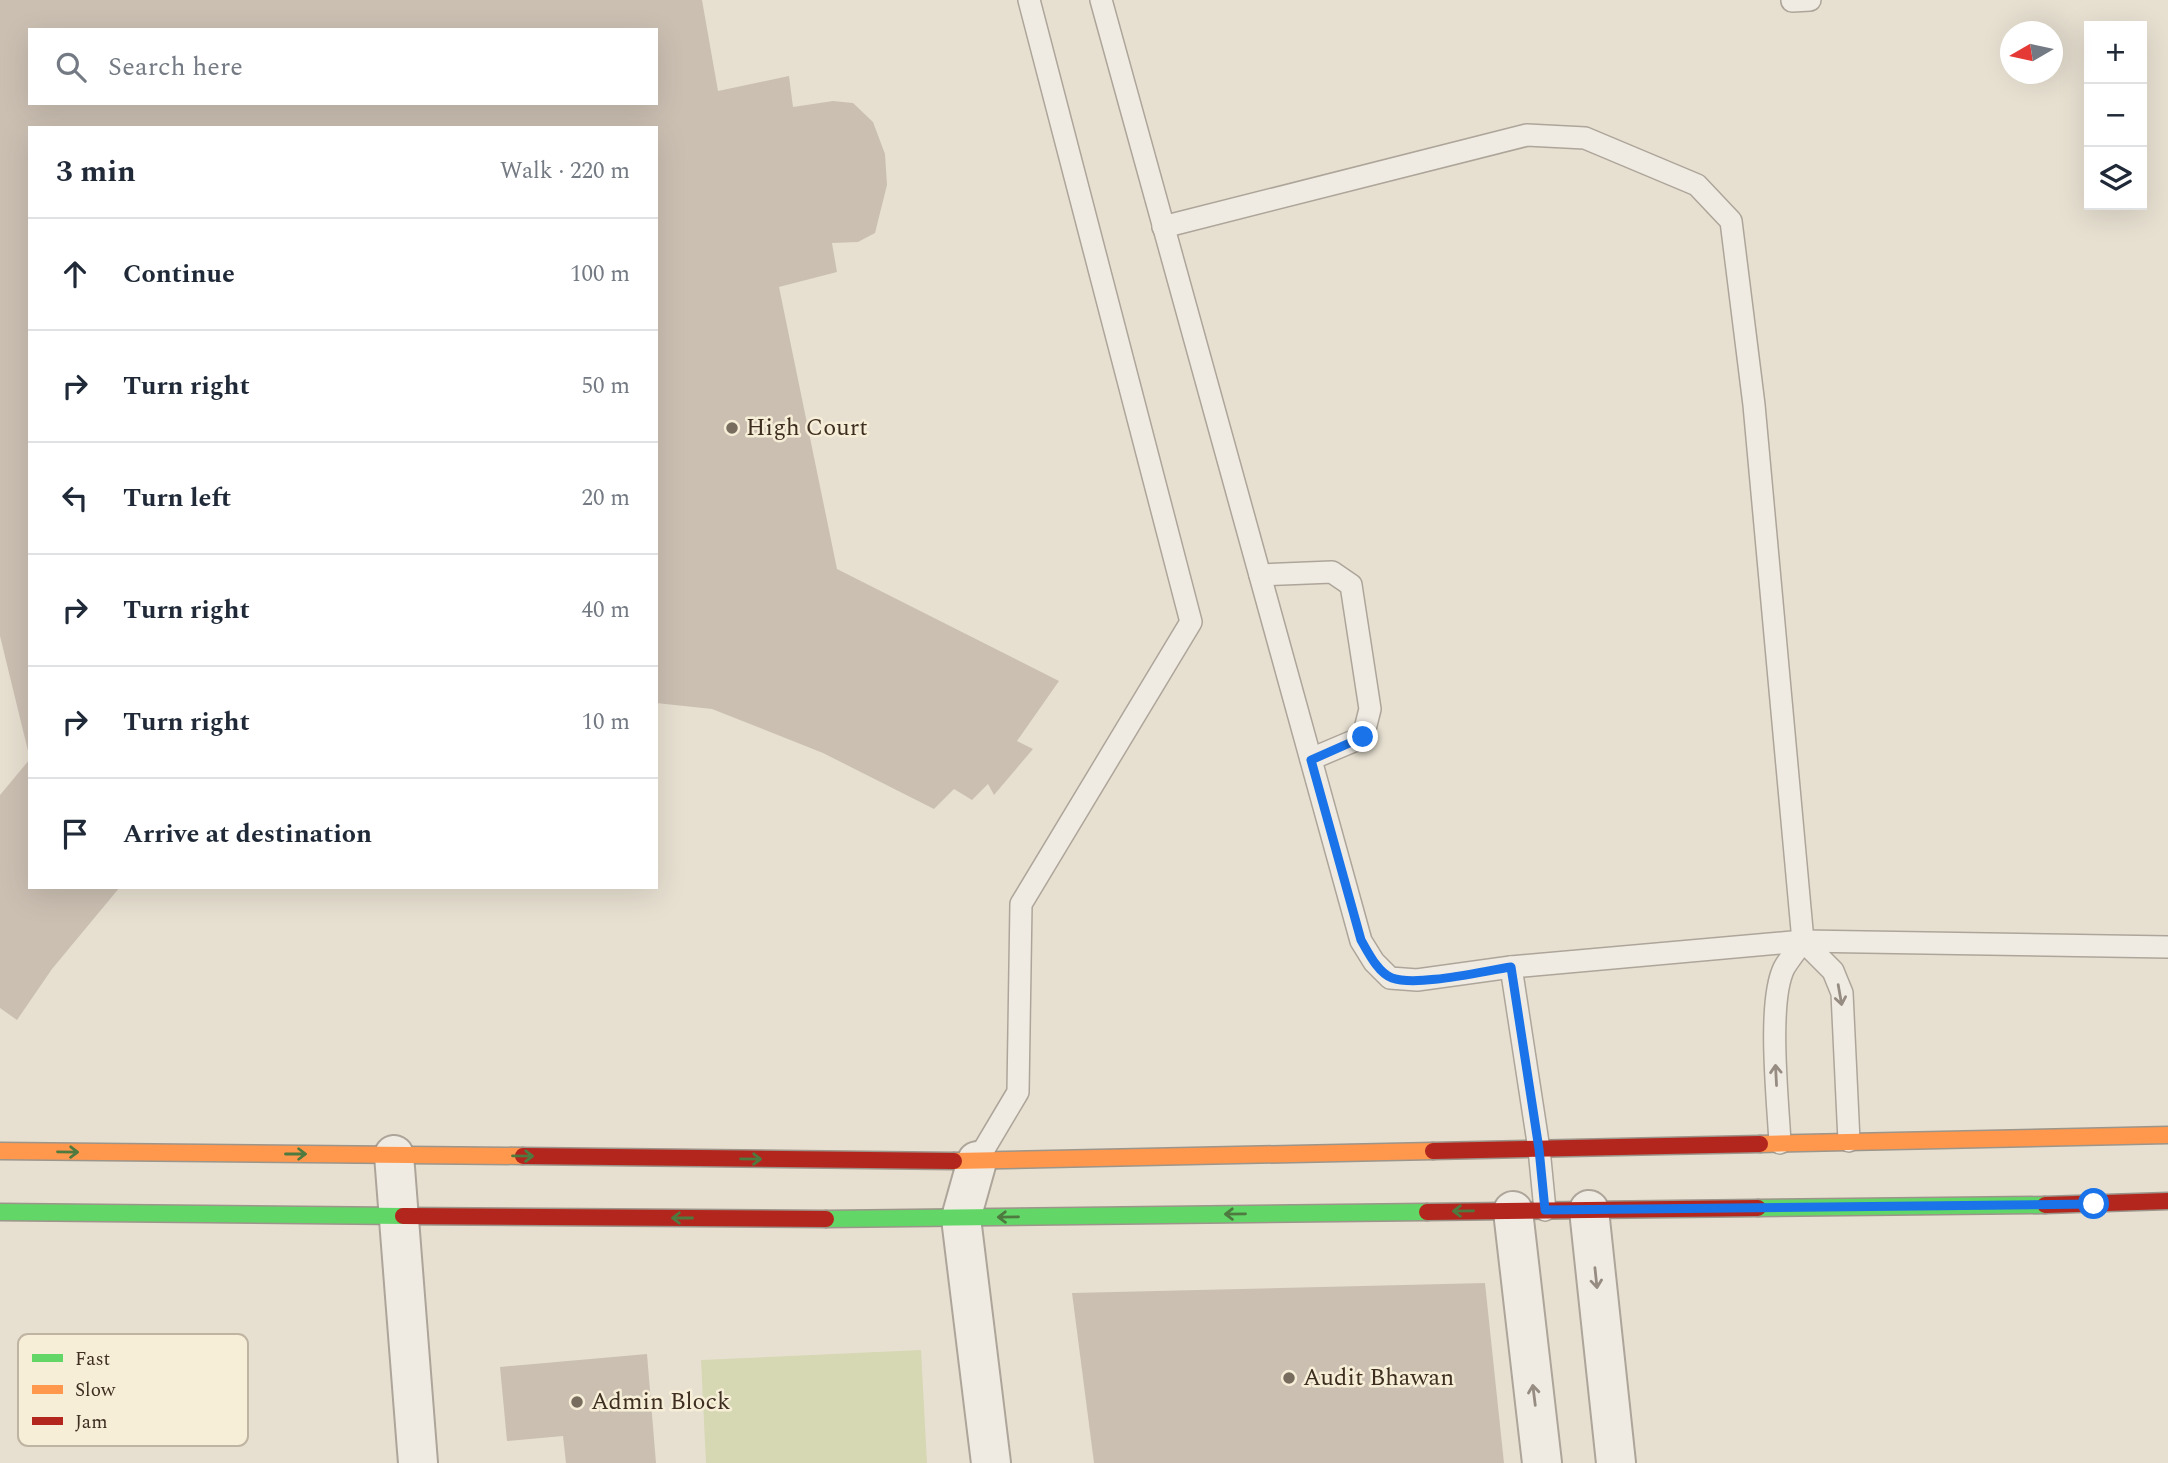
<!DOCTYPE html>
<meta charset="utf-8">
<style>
:root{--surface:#fff;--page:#f6f6f7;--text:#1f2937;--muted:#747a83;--line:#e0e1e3}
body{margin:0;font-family:Spectral,serif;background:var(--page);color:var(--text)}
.controls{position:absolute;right:21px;top:21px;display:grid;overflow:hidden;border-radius:0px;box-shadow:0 7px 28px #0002}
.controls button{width:63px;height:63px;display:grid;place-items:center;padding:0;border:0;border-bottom:2px solid var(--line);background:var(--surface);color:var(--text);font:35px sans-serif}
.compass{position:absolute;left:2000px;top:21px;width:63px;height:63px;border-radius:50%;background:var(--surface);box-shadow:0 7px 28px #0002;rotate:261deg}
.stop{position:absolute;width:21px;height:21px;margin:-16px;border:5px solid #1a73e8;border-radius:50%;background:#fff}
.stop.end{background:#1a73e8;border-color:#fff;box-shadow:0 2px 7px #0008}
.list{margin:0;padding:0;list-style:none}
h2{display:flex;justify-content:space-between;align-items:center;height:91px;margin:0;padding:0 28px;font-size:30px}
h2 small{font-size:23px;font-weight:400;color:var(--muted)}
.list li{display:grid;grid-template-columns:46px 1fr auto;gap:21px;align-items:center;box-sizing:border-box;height:112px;padding:0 28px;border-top:2px solid var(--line)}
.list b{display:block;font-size:26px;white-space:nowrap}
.list em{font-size:23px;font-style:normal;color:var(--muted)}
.icon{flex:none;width:38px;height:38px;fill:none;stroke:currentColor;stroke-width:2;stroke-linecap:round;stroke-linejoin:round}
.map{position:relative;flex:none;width:2168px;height:1463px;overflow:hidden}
.search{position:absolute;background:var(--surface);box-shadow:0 7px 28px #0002;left:28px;top:28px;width:630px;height:77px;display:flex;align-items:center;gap:18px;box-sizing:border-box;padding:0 24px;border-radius:0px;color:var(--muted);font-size:26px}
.panel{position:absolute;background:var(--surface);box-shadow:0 7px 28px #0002;left:28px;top:126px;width:630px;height:763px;border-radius:0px}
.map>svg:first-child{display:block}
.green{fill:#d6d7b3}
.building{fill:#cbbfb2;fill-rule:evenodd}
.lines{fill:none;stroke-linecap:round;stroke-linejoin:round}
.lane-casing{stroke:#ada599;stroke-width:24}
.street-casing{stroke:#ada599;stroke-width:42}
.fast-casing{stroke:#9c958a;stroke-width:19}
.slow-casing{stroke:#9c958a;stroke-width:19}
.jam-casing{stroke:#9c958a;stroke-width:19}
.lane{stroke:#efebe3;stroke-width:21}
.street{stroke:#efebe3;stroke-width:38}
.fast{stroke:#63d668;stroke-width:16}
.slow{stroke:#ff974d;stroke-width:16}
.jam{stroke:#b3261e;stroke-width:16}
.oneway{stroke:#968c82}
.oneway2{stroke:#4e7a40}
.route{stroke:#1a73e8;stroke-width:9}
.poi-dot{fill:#786c5e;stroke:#f7eed8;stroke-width:2.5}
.labels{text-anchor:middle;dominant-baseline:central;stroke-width:5;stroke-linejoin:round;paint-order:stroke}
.poi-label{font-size:24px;fill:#3d2e20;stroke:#f7eed8;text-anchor:start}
.key{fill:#f7eed8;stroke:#bfb4a1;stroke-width:2}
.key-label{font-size:19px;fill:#3d2e20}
</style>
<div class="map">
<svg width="2168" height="1463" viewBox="0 0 2168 1463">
<rect width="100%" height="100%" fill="#e7e0d1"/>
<!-- green -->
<polygon class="green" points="921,1350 927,1463 706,1463 701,1360"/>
<!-- building -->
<g class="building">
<path d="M0,0h702l16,91 71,-15 4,31 40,-6 20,2 20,19 12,32 2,31 -12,48 -17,9 -26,1 5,29 -58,15 58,282 222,112 -42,60 16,8 -39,46 -6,-11 -16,16 -18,-11 -20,20 -111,-56 -111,-44 -56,-6v-575h-626l-1,627 -29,-119zM30,30h626v73h-626z"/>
<polygon points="30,759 30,887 120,887 52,969 17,1020 0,1008 0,795"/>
<polygon points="1485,1283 1504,1463 1094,1463 1072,1293"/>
<polygon points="647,1354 656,1463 566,1463 563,1436 507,1441 500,1367"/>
</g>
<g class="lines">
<!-- lane casing -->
<g class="lane-casing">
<g id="lane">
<polyline points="1101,0 1361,941 1374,962 1390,978 1417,980 1511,967 1803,941 2168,947"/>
<polyline points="1792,1 1810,0"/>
<path d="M1163,227l364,-92 58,3 112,47 34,36 23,184 49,536c-6,9 -14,18 -19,27 -17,35 -6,134 -4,175"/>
<polyline points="1260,575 1332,572 1351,585 1370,709 1363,737 1311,759"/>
<polyline points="1803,941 1833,971 1842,993 1849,1141"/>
<polyline points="1511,967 1539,1149 1545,1210"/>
<polyline points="977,1161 1018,1092 1021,904 1191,622 1029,0"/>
</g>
</g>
<!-- street casing -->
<g class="street-casing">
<g id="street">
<polyline points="394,1155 418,1463"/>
<polyline points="977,1161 961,1218 991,1463"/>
<polyline points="1589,1210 1616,1463"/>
<polyline points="1513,1211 1542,1463"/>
</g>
</g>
<!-- fast casing -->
<g class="fast-casing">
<g id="fast">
<polyline points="1758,1208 2045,1205"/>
<polyline points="0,1212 403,1216"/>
<polyline points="826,1219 1427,1212"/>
</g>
</g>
<!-- slow casing -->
<g class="slow-casing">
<g id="slow">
<polyline points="1760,1144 2168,1135"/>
<polyline points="0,1151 523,1156"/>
<polyline points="954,1161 1433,1151"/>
</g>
</g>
<!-- jam casing -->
<g class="jam-casing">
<g id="jam">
<polyline points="1433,1151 1760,1144"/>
<polyline points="523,1156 954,1161"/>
<polyline points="2045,1205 2168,1201"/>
<polyline points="1427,1212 1758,1208"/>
<polyline points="403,1216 826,1219"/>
</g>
</g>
<!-- lane -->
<use href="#lane" class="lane"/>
<!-- street -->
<use href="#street" class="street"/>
<!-- fast -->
<use href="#fast" class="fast"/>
<!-- slow -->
<use href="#slow" class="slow"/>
<!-- jam -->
<use href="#jam" class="jam"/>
</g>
<!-- one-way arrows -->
<defs><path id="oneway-shaft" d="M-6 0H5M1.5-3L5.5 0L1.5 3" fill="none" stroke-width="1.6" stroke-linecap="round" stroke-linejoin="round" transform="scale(1.75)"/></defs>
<g class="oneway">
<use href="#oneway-shaft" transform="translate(1840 995) rotate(80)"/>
<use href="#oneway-shaft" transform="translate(1776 1075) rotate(-93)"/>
<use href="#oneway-shaft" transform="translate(1596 1278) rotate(84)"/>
<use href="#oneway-shaft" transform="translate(1534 1395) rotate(-97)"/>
</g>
<g class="oneway2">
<use href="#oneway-shaft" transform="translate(68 1152) rotate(1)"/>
<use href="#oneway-shaft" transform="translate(296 1154)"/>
<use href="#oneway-shaft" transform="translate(523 1156) rotate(1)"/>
<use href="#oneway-shaft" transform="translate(751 1159) rotate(1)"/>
<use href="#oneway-shaft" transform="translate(1463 1211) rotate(179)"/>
<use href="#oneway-shaft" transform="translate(1235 1214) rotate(179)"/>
<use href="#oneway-shaft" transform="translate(1008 1217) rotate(179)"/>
<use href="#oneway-shaft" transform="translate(682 1218) rotate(-180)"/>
</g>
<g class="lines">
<!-- route -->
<path class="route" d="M1363,737l-52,23 50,180c7,12 17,33 31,38 25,9 91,-7 119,-11l28,182 6,61 549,-6"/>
</g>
<!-- markers -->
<g class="poi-dot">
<circle cx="732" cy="428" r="7"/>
<circle cx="1289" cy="1378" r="7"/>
<circle cx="577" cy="1402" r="7"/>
</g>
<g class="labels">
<!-- poi labels -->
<g class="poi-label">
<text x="746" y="428">High Court</text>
<text x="1303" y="1378">Audit Bhawan</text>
<text x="591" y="1402">Admin Block</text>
</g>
</g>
<!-- legend -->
<rect x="18" y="1334" width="230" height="112" rx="10" class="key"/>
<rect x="32" y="1354" width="31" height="8" fill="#63d668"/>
<rect x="32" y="1385" width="31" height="9" fill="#ff974d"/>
<rect x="32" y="1417" width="31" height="8" fill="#b3261e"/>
<g class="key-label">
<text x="75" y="1365">Fast</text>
<text x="75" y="1396">Slow</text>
<text x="75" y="1428">Jam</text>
</g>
</svg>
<div class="controls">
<button>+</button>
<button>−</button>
<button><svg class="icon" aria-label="layers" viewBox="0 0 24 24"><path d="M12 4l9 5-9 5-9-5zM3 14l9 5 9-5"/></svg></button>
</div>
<svg class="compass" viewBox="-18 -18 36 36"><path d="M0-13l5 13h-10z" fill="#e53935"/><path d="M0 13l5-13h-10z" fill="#747a83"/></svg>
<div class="stop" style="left:2094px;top:1204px"></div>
<div class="stop end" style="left:1363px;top:737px"></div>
<div class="search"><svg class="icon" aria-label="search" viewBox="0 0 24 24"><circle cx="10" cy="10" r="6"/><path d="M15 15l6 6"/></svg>Search here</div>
<section class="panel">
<h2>3 min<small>Walk · 220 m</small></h2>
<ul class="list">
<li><svg class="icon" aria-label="ahead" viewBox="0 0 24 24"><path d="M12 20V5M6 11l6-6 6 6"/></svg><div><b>Continue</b></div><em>100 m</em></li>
<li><svg class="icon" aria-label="right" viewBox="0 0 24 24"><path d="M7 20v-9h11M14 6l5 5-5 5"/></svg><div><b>Turn right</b></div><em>50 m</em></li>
<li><svg class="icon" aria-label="left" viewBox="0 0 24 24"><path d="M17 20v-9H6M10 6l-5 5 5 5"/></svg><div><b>Turn left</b></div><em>20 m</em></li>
<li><svg class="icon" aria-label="right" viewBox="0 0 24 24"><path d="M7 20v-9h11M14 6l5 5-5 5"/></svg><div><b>Turn right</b></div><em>40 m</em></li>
<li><svg class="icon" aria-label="right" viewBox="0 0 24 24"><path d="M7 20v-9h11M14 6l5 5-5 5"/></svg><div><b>Turn right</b></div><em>10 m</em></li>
<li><svg class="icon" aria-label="arrive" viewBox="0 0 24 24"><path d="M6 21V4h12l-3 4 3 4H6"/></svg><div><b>Arrive at destination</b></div></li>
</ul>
</section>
</div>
